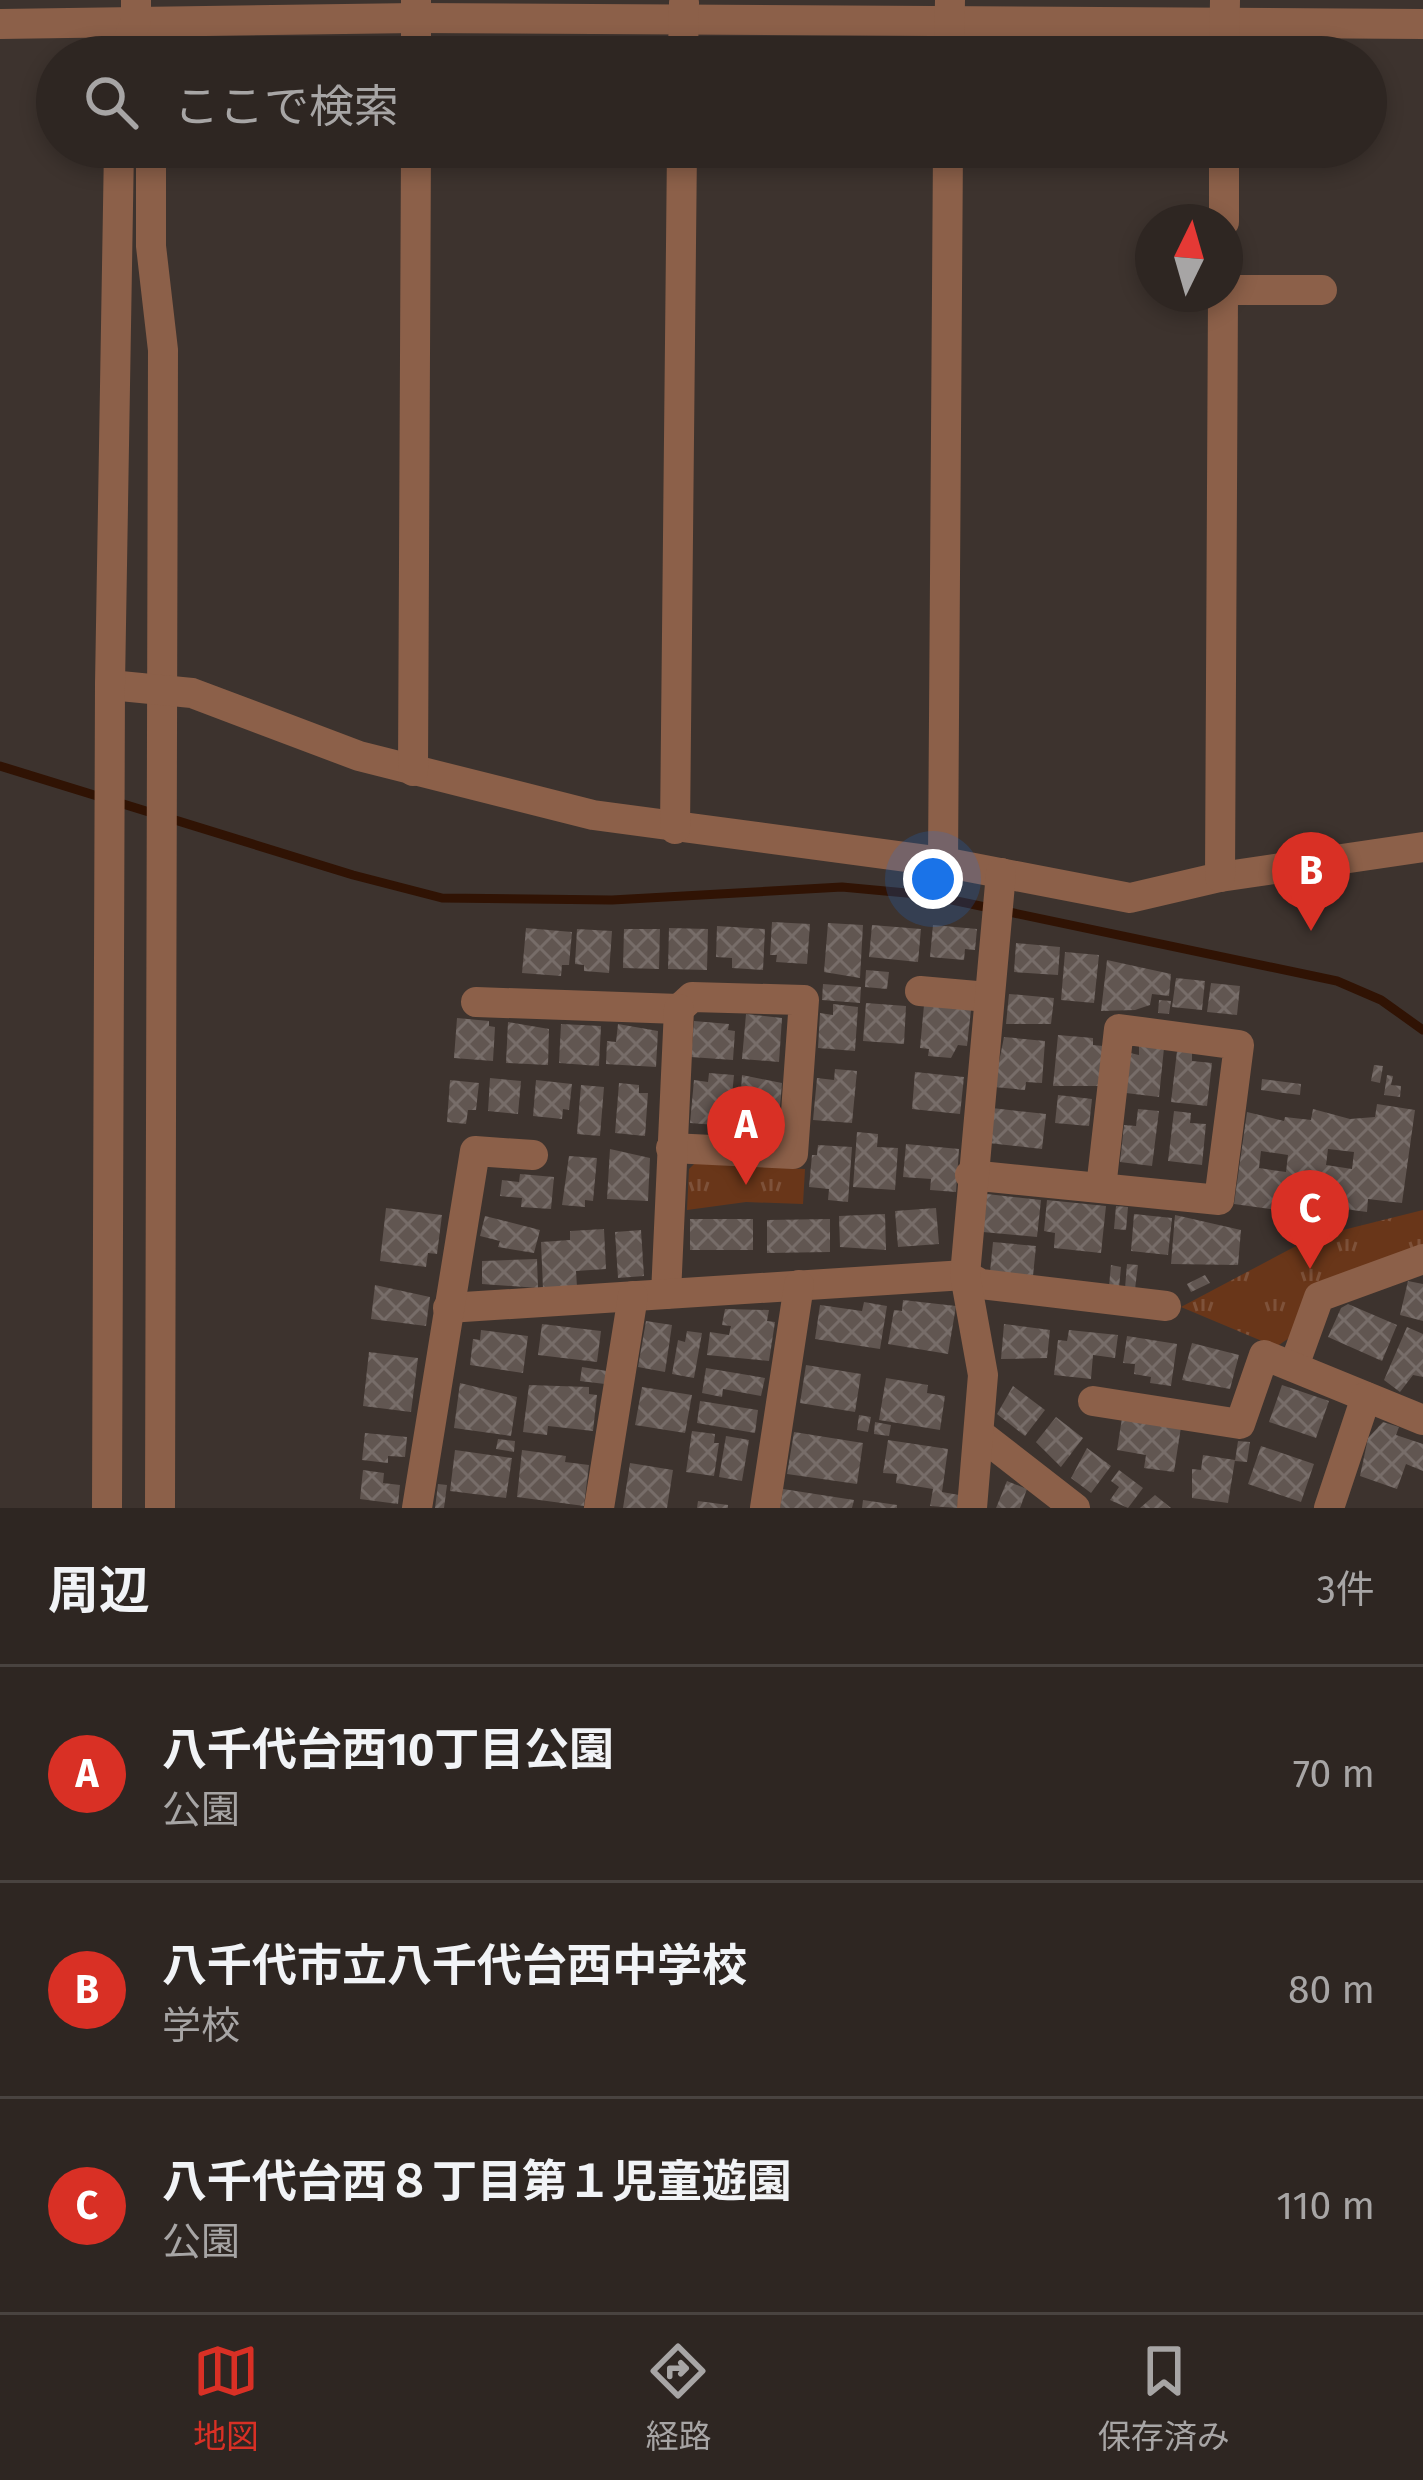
<!DOCTYPE html>
<html lang="ja">
<meta charset="utf-8">
<style>
:root{--surface:#2e2622;--page:#362e2a;--text:#f1f3f6;--muted:#a7a5a5;--line:#494340;--accent:#d93025}
body{margin:0;font-family:"Fira Sans","Noto Sans JP",sans-serif;background:var(--page);color:var(--text)}
.compass{position:absolute;left:1135px;top:204px;width:108px;height:108px;border-radius:50%;background:var(--surface);box-shadow:0 6px 18px #0003;rotate:5deg}
.you{position:absolute;left:933px;top:879px;width:42px;height:42px;margin:-30px;border:9px solid #fff;border-radius:50%;background:#1a73e8;box-shadow:0 0 0 18px #1a73e833}
.badge{display:grid;place-items:center;width:78px;height:78px;border-radius:50%;background:var(--accent);color:#fff;font-size:39px;font-weight:700}
.pin{position:absolute;translate:-50% -99px;filter:drop-shadow(0 3px 6px #0008)}
.pin::after{content:'';position:absolute;top:63px;width:42px;height:36px;background:inherit;clip-path:polygon(0 0,100% 0,50% 100%)}
.list{margin:0;padding:0;list-style:none}
h2{display:flex;justify-content:space-between;align-items:center;height:156px;margin:0;padding:0 48px;font-size:51px}
h2 small{font-size:39px;font-weight:400;color:var(--muted)}
.list li{display:grid;grid-template-columns:78px 1fr auto;gap:36px;align-items:center;box-sizing:border-box;height:216px;padding:0 48px;border-top:3px solid var(--line)}
.list b{display:block;font-size:45px;white-space:nowrap}
.list p{margin:0;font-size:39px;white-space:nowrap;color:var(--muted)}
.list em{font-size:39px;font-style:normal;color:var(--muted)}
.icon{flex:none;width:66px;height:66px;fill:none;stroke:currentColor;stroke-width:2;stroke-linecap:round;stroke-linejoin:round}
.map{position:relative;flex:none;width:1423px;height:1508px;overflow:hidden}
.search{position:absolute;background:var(--surface);box-shadow:0 6px 18px #0003;left:36px;right:36px;top:36px;height:132px;display:flex;align-items:center;gap:30px;box-sizing:border-box;padding:0 42px;border-radius:66px;color:var(--muted);font-size:45px}
.sheet{height:804px;background:var(--surface)}
nav{display:flex;justify-content:space-around;align-items:center;box-sizing:border-box;height:168px;border-top:3px solid var(--line);background:var(--surface);font-size:33px;color:var(--muted)}
nav a{display:grid;justify-items:center;gap:6px}
nav .on{color:var(--accent)}
.map>svg:first-child{display:block}
.park{fill:url(#park-tufts)}
.lines{fill:none;stroke-linecap:round;stroke-linejoin:round}
.stream{stroke:#301304;stroke-width:9}
.building{fill:url(#building-cross-hatch);fill-rule:evenodd}
.minor{stroke:#8c6049;stroke-width:30}
</style>
<div class="map">
<svg width="1423" height="1508" viewBox="0 0 1423 1508">
<defs>
<pattern id="park-tufts" width="24" height="20" patternUnits="userSpaceOnUse" patternTransform="scale(3)"><rect width="24" height="20" fill="#693619"/><path d="M3 7l-1-3M5 7V3M7 7l1-3M15 17l-1-3M17 17v-4M19 17l1-3" fill="none" stroke="#7e523a"/></pattern>
<pattern id="building-cross-hatch" width="8" height="8" patternUnits="userSpaceOnUse" patternTransform="scale(3)"><rect width="8" height="8" fill="#615651"/><path d="M0 0l8 8M0 8l8-8" fill="none" stroke="#776d69"/></pattern>
</defs>
<rect width="100%" height="100%" fill="#3d332e"/>
<!-- park -->
<g class="park">
<polygon points="695,1163 805,1169 803,1204 746,1202 687,1210 689,1169"/>
<polygon points="1423,1210 1423,1249 1312,1289 1295,1334 1276,1347 1181,1307 1311,1238"/>
</g>
<g class="lines">
<!-- stream -->
<polyline class="stream" points="0,766 353,875 442,898 612,900 842,887 928,895 1337,981 1381,1000 1423,1030"/>
</g>
<!-- building -->
<g class="building">
<polygon points="772,922 810,924 807,964 776,962 777,955 770,955"/>
<polygon points="828,923 863,925 860,978 824,972"/>
<polygon points="872,925 921,929 918,962 869,957"/>
<polygon points="933,925 977,929 975,950 965,949 964,960 930,957"/>
<polygon points="717,926 765,929 763,970 732,968 732,958 716,957"/>
<polygon points="526,928 572,932 569,965 562,965 561,976 522,973"/>
<polygon points="669,928 708,929 707,970 668,969"/>
<polygon points="577,929 612,931 609,973 584,971 584,965 575,964"/>
<polygon points="624,929 660,929 659,969 623,968"/>
<polygon points="1016,943 1060,947 1058,975 1014,972"/>
<polygon points="1065,952 1099,955 1094,1003 1061,1000"/>
<polygon points="1107,960 1171,974 1169,996 1152,994 1150,1005 1135,1010 1101,1011"/>
<polygon points="866,970 889,972 887,989 865,987"/>
<polygon points="1176,978 1205,981 1202,1010 1172,1007"/>
<polygon points="1211,983 1240,986 1237,1015 1207,1012"/>
<polygon points="823,984 861,987 860,1003 822,1000"/>
<polygon points="1009,994 1054,998 1051,1024 1006,1024"/>
<polygon points="1159,1000 1171,1001 1169,1014 1158,1013"/>
<polygon points="866,1003 906,1006 904,1044 863,1041"/>
<polygon points="833,1004 858,1007 855,1051 818,1048 820,1013 833,1015"/>
<polygon points="924,1005 971,1010 967,1046 958,1045 951,1058 928,1056 929,1049 920,1048"/>
<polygon points="746,1014 782,1018 779,1062 742,1059"/>
<polygon points="457,1018 489,1021 489,1026 495,1027 493,1061 454,1058"/>
<polygon points="694,1021 729,1024 728,1030 735,1031 733,1060 691,1057"/>
<polygon points="508,1022 549,1029 548,1065 506,1063"/>
<polygon points="561,1024 601,1026 599,1066 559,1063"/>
<polygon points="618,1024 658,1031 656,1067 606,1064 607,1041 616,1042"/>
<polygon points="1058,1035 1093,1038 1093,1045 1103,1046 1100,1086 1053,1086"/>
<polygon points="1004,1037 1045,1041 1042,1083 1026,1082 1025,1090 994,1087"/>
<polygon points="1139,1046 1164,1048 1159,1097 1126,1093 1130,1053 1139,1055"/>
<polygon points="1177,1051 1192,1052 1192,1061 1212,1063 1207,1106 1171,1102"/>
<polygon points="1374,1065 1383,1066 1380,1083 1371,1081"/>
<polygon points="835,1069 857,1071 852,1123 813,1120 817,1078 834,1080"/>
<polygon points="915,1072 964,1077 960,1114 912,1109"/>
<polygon points="709,1073 734,1075 729,1126 690,1123 694,1080 708,1082"/>
<polygon points="742,1075 782,1083 778,1132 755,1130 755,1122 739,1121"/>
<polygon points="1387,1075 1393,1076 1391,1085 1401,1086 1400,1097 1384,1095"/>
<polygon points="490,1078 521,1081 518,1114 488,1111"/>
<polygon points="1262,1079 1301,1084 1300,1095 1261,1090"/>
<polygon points="450,1080 479,1083 476,1110 468,1110 466,1124 447,1122"/>
<polygon points="536,1080 572,1084 569,1110 563,1109 562,1119 533,1116"/>
<polygon points="619,1083 639,1085 639,1093 648,1093 645,1136 615,1133"/>
<polygon points="581,1085 604,1087 600,1136 577,1134"/>
<polygon points="1058,1095 1092,1099 1089,1126 1055,1123"/>
<path d="M1377,1104l38,6 -13,93 -34,-4 -1,13 -67,-9 -1,10 -65,-9 13,-92 37,9 1,-4 26,3 2,-11 37,10 25,-2zM1328,1149l26,3 -2,17 -26,-4zM1261,1151l27,4 -2,17 -27,-4z"/>
<polygon points="992,1108 1046,1114 1042,1149 988,1143"/>
<polygon points="1138,1109 1159,1111 1152,1166 1120,1162 1124,1125 1136,1126"/>
<polygon points="1174,1111 1191,1113 1190,1123 1206,1124 1202,1165 1168,1161"/>
<polygon points="857,1132 878,1134 877,1147 898,1148 895,1190 853,1187"/>
<polygon points="906,1144 959,1149 956,1192 930,1190 931,1179 903,1177"/>
<polygon points="818,1145 852,1147 848,1202 828,1200 829,1189 809,1187 812,1155 817,1155"/>
<polygon points="610,1149 650,1158 648,1201 607,1199"/>
<polygon points="569,1156 597,1158 593,1201 585,1200 585,1207 562,1205"/>
<polygon points="520,1174 554,1177 551,1209 521,1207 522,1198 500,1196 502,1180 519,1182"/>
<polygon points="987,1194 1041,1200 1037,1237 983,1232"/>
<polygon points="1047,1200 1106,1206 1101,1253 1054,1248 1055,1233 1044,1231"/>
<polygon points="1116,1206 1128,1207 1126,1230 1114,1229"/>
<polygon points="386,1208 442,1215 437,1254 428,1253 426,1267 380,1261"/>
<polygon points="936,1208 939,1244 898,1247 895,1211"/>
<polygon points="885,1214 886,1250 840,1247 839,1216"/>
<polygon points="1134,1214 1172,1218 1168,1255 1131,1251"/>
<polygon points="1175,1215 1241,1230 1238,1265 1171,1264"/>
<polygon points="485,1216 540,1230 534,1253 498,1247 500,1241 480,1236"/>
<rect x="690" y="1219" width="63" height="31"/>
<polygon points="830,1219 830,1252 767,1253 767,1220"/>
<polygon points="604,1229 606,1269 576,1271 577,1287 543,1289 541,1242 570,1240 570,1231"/>
<polygon points="641,1230 644,1276 618,1278 615,1232"/>
<polygon points="993,1242 1036,1246 1033,1276 990,1272"/>
<polygon points="537,1259 538,1288 482,1284 482,1261"/>
<polygon points="1127,1264 1138,1265 1135,1289 1125,1288"/>
<polygon points="1111,1265 1121,1267 1119,1288 1109,1286"/>
<polygon points="1205,1275 1210,1283 1191,1292 1187,1284"/>
<polygon points="1408,1281 1423,1284 1423,1321 1400,1315"/>
<polygon points="375,1285 430,1297 426,1326 371,1319"/>
<polygon points="903,1300 956,1306 948,1354 888,1344 894,1310 902,1311"/>
<polygon points="864,1302 887,1306 880,1349 815,1339 820,1305 862,1311"/>
<polygon points="1348,1304 1397,1325 1382,1361 1328,1337 1341,1308"/>
<polygon points="725,1309 769,1310 767,1321 775,1322 769,1361 707,1355 710,1332 729,1335 731,1326 722,1325"/>
<polygon points="646,1321 672,1325 665,1372 638,1367"/>
<polygon points="542,1324 601,1331 597,1362 538,1355"/>
<polygon points="1004,1324 1050,1330 1047,1358 1001,1359"/>
<polygon points="1407,1327 1423,1334 1423,1377 1413,1375 1400,1392 1384,1380"/>
<polygon points="481,1330 528,1336 523,1373 470,1365 473,1339 480,1340"/>
<polygon points="1069,1330 1118,1335 1115,1358 1093,1355 1091,1379 1054,1375 1058,1340 1067,1341"/>
<polygon points="687,1331 702,1333 694,1378 672,1374 678,1340 685,1342"/>
<polygon points="1127,1336 1177,1344 1171,1386 1150,1383 1151,1377 1134,1374 1135,1364 1123,1363"/>
<polygon points="1192,1343 1239,1355 1230,1389 1182,1380"/>
<polygon points="369,1352 418,1358 411,1412 363,1406"/>
<polygon points="806,1365 861,1374 855,1412 800,1403"/>
<polygon points="582,1367 607,1371 605,1384 580,1381"/>
<polygon points="706,1368 765,1378 761,1396 723,1389 722,1397 702,1393"/>
<polygon points="886,1378 928,1385 927,1393 945,1396 940,1430 879,1420"/>
<polygon points="460,1383 517,1397 511,1436 454,1428"/>
<polygon points="529,1385 589,1387 589,1394 597,1395 593,1431 548,1426 547,1435 523,1432"/>
<polygon points="1282,1385 1329,1401 1316,1438 1269,1422"/>
<polygon points="1013,1386 1045,1410 1025,1436 997,1414"/>
<polygon points="642,1387 692,1395 685,1433 635,1425"/>
<polygon points="700,1401 758,1410 755,1433 697,1423"/>
<polygon points="859,1415 871,1417 868,1432 857,1430"/>
<polygon points="1056,1417 1083,1438 1061,1467 1036,1442"/>
<polygon points="1122,1418 1181,1427 1174,1472 1144,1468 1146,1455 1117,1450"/>
<polygon points="875,1422 891,1425 889,1436 874,1434"/>
<polygon points="1383,1422 1399,1427 1396,1435 1423,1444 1423,1471 1406,1464 1397,1489 1360,1476 1368,1438"/>
<polygon points="692,1431 715,1434 714,1443 719,1443 714,1476 686,1472"/>
<polygon points="794,1432 863,1443 857,1484 787,1474"/>
<polygon points="365,1433 407,1437 405,1457 388,1456 388,1463 362,1460"/>
<polygon points="726,1436 749,1440 742,1481 719,1477"/>
<polygon points="498,1439 515,1441 514,1452 496,1449"/>
<polygon points="888,1440 948,1449 942,1492 959,1495 957,1508 930,1506 933,1489 896,1483 897,1474 883,1473"/>
<polygon points="1238,1441 1250,1442 1247,1462 1235,1461"/>
<polygon points="1261,1446 1314,1464 1301,1502 1248,1484"/>
<polygon points="1087,1448 1111,1466 1091,1493 1071,1478"/>
<polygon points="455,1450 512,1458 506,1498 450,1491"/>
<polygon points="522,1450 566,1456 565,1462 589,1465 584,1506 517,1497"/>
<polygon points="1203,1455 1235,1460 1228,1503 1192,1498 1192,1469 1201,1470"/>
<polygon points="630,1463 673,1470 667,1508 623,1508"/>
<polygon points="363,1470 384,1473 383,1483 400,1485 398,1504 360,1499"/>
<polygon points="1119,1470 1143,1488 1128,1508 1110,1500 1119,1487 1111,1481"/>
<polygon points="1007,1481 1027,1489 1020,1508 996,1508"/>
<polygon points="438,1484 447,1485 444,1508 435,1508"/>
<polygon points="783,1489 854,1500 852,1508 780,1508"/>
<polygon points="1155,1495 1171,1508 1140,1508"/>
<polygon points="863,1500 897,1505 897,1508 862,1508"/>
<polygon points="698,1501 728,1505 728,1508 697,1508"/>
</g>
<g class="lines">
<!-- minor -->
<g class="minor">
<polyline points="136,21 152,45 152,57"/>
<polyline points="0,24 416,18 1423,24"/>
<polyline points="121,57 136,21 136,0"/>
<polyline points="416,57 416,0"/>
<polyline points="683,57 684,3"/>
<polyline points="949,57 950,0"/>
<polyline points="1224,57 1225,0"/>
<polyline points="151,147 151,246 163,350 160,1508"/>
<polyline points="1224,222 1224,147"/>
<polyline points="1225,290 1322,290"/>
<polyline points="110,685 192,693 359,756 593,815 943,862 1130,898 1220,877 1423,847"/>
<polyline points="413,771 416,147"/>
<polyline points="675,829 682,147"/>
<polyline points="943,862 948,147"/>
<polyline points="1220,877 1223,294"/>
<polyline points="920,991 988,997"/>
<polyline points="476,1002 679,1009 692,997 804,1000 793,1154 671,1148"/>
<polyline points="970,1175 1219,1200 1239,1045 1119,1029 1101,1188"/>
<polyline points="666,1294 679,1009"/>
<polyline points="448,1308 965,1275 981,1284 1166,1306"/>
<polyline points="1294,1366 1319,1297 1423,1259"/>
<polyline points="1093,1401 1240,1424 1264,1355 1423,1420"/>
<polyline points="981,1435 1075,1508"/>
<polyline points="107,1508 110,685 119,147"/>
<polyline points="417,1508 475,1151 533,1155"/>
<polyline points="599,1508 633,1296"/>
<polyline points="765,1508 799,1285"/>
<polyline points="972,1508 983,1375 965,1275 1001,873"/>
<polyline points="1329,1508 1366,1397"/>
</g>
</g>
</svg>
<svg class="compass" viewBox="-18 -18 36 36"><path d="M0-13l5 13h-10z" fill="#e53935"/><path d="M0 13l5-13h-10z" fill="#a7a5a5"/></svg>
<div class="you"></div>
<div class="pin badge" style="left:746px;top:1185px">A</div>
<div class="pin badge" style="left:1311px;top:931px">B</div>
<div class="pin badge" style="left:1310px;top:1269px">C</div>
<div class="search"><svg class="icon" aria-label="search" viewBox="0 0 24 24"><circle cx="10" cy="10" r="6"/><path d="M15 15l6 6"/></svg>ここで検索</div>
</div>
<section class="sheet">
<h2>周辺<small>3件</small></h2>
<ul class="list">
<li><span class="badge">A</span><div><b>八千代台西10丁目公園</b><p>公園</p></div><em>70 m</em></li>
<li><span class="badge">B</span><div><b>八千代市立八千代台西中学校</b><p>学校</p></div><em>80 m</em></li>
<li><span class="badge">C</span><div><b>八千代台西８丁目第１児童遊園</b><p>公園</p></div><em>110 m</em></li>
</ul>
</section>
<nav>
<a class="on"><svg class="icon" aria-label="map" viewBox="0 0 24 24"><path d="M3 6l6-2 6 2 6-2v14l-6 2-6-2-6 2zM9 4v14M15 6v14"/></svg>地図</a>
<a><svg class="icon" aria-label="directions" viewBox="0 0 24 24"><path d="M12 3l9 9-9 9-9-9zM9 14v-3h6M13 9l2 2-2 2"/></svg>経路</a>
<a><svg class="icon" aria-label="saved" viewBox="0 0 24 24"><path d="M7 4h10v16l-5-4-5 4z"/></svg>保存済み</a>
</nav>
